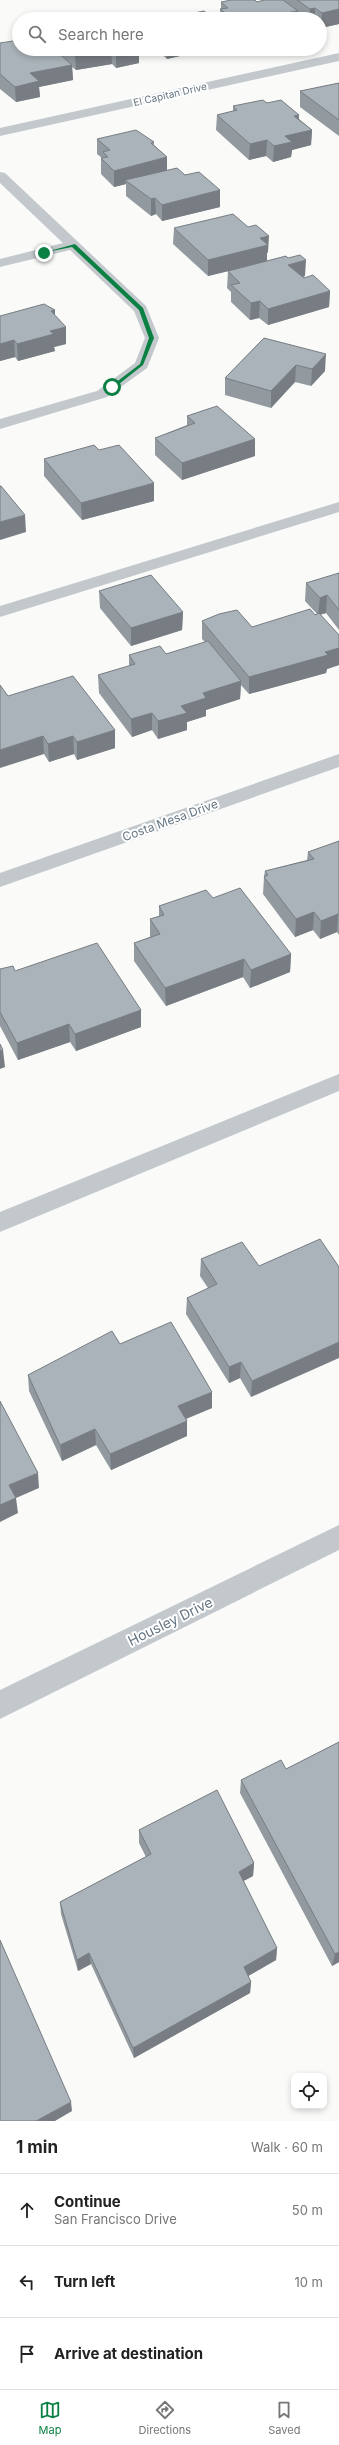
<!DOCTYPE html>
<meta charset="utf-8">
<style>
:root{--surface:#fff;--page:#f6f6f6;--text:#222;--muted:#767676;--line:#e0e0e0;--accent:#0b8043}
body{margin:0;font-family:Inter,sans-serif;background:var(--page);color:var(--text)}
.controls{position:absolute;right:12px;bottom:12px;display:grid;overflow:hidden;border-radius:8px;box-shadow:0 2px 6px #0003}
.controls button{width:36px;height:36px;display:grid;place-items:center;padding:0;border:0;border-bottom:1px solid var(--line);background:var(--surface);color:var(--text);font:20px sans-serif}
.stop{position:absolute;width:12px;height:12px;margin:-9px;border:3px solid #0b8043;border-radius:50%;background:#fff}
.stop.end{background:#0b8043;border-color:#fff;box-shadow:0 1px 4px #0008}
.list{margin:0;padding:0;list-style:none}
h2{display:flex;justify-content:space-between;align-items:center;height:52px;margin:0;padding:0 16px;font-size:17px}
h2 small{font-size:13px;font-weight:400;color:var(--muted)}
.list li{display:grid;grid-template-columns:26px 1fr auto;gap:12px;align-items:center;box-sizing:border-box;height:72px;padding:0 16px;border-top:1px solid var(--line)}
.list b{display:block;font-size:15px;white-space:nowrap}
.list p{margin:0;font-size:13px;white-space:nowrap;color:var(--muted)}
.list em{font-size:13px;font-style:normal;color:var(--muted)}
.icon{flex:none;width:22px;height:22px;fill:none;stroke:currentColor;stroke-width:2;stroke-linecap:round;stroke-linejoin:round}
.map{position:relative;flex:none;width:339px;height:2121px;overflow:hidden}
.search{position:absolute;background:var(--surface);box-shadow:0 2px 6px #0003;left:12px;right:12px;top:12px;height:44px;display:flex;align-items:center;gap:10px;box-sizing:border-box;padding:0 14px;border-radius:22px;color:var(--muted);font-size:15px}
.sheet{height:268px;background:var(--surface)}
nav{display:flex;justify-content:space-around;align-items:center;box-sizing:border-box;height:56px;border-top:1px solid var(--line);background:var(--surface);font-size:11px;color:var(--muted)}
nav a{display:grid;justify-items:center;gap:2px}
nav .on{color:var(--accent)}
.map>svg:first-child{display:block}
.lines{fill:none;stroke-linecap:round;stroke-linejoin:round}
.minor{fill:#c3c8cc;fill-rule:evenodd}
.wall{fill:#929a9f}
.shaded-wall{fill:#777d82}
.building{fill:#aab3b9;stroke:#777d82}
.route{fill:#0b8043}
.labels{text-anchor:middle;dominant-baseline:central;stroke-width:4;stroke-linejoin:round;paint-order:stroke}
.far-street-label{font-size:10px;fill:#657683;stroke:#fff}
.street-label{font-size:12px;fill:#657683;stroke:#fff}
.near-street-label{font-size:14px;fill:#657683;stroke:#fff}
</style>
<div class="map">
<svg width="339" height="2121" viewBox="0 0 339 2121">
<rect width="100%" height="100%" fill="#fafaf8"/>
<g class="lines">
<!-- minor -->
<g class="minor">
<polygon points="339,53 339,61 0,136 0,128"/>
<polygon points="0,172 5,173 146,306 159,338 147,368 107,397 0,429 0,419 97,391 135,363 145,338 134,311 70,250 0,267 0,259 63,243 0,183"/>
<polygon points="339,502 339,512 0,617 0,606"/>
<polygon points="339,754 339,767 0,887 0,873"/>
<polygon points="339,1074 339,1091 0,1232 0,1212"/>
<polygon points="339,1525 339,1550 0,1719 0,1690"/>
</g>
</g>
<!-- wall -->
<g class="wall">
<polygon points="264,0 339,0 339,24 321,28 320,27 320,19 302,19 298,16 298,19 220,19 220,9 221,9 221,2 257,2"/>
<polygon points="0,43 25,51 35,49 139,49 139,63 116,68 112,64 76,70 72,67 73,80 39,87 40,97 16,102 0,89"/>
<polygon points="156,49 210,49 167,59"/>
<polygon points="339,83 339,136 300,107 300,91"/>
<polygon points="267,103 299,115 299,119 312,130 311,145 292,150 291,157 273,162 266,156 249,160 216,130 217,115 233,111 233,106"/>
<polygon points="97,139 154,142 154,145 167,157 167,170 185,175 220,190 220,207 162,221 156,214 151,216 126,196 126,184 114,187 101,174 101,158 102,158 97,154"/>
<polygon points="174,228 268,252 267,253 267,261 305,276 303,277 330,291 329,307 268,325 259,318 250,320 231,302 231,292 227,288 228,271 208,276 173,244"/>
<polygon points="0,316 55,316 66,327 66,344 54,347 55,351 18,361 15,357 0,361"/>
<polygon points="264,338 325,371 311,386 295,382 271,408 225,395 225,378"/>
<polygon points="187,416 255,439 255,456 182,480 155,455 155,438 187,425"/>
<polygon points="99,450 154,501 82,520 44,476 44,459"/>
<polygon points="339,573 339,630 326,613 320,615 339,635 339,665 327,669 326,673 249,694 241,685 240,699 206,710 206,716 187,722 187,730 158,739 152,730 132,737 99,693 98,675 129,666 129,655 166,654 205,642 202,639 202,621 252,627 317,614 305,601 306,583"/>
<polygon points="99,591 183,612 182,630 131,646 100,608"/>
<polygon points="8,696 115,730 115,748 77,760 74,754 49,762"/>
<polygon points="339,841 339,935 337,932 320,939 313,930 295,937 263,894 264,877 264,876 265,871 307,860 308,852"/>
<polygon points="213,898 291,954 290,972 250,988 243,977 166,1006 134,961 134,943 150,937 150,919 159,916 159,906"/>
<polygon points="0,969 15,971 141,1010 141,1027 76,1051 70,1042 18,1060 0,1026"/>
<polygon points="201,1259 259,1266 339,1267 251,1397 240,1378 229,1383 186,1314 187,1298 208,1288 200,1276"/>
<polygon points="120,1344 212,1408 186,1419 187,1421 187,1436 111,1470 96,1445 62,1461 29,1391 28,1375"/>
<polygon points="339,1742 339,1962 332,1966 240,1793 241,1780 286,1769"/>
<polygon points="139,1830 254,1863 253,1876 243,1881 277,1948 276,1960 248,1976 251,1982 250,1993 134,2058 91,1964 78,1971 61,1914 60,1902 146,1857 139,1843"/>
</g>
<!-- shaded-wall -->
<g class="shaded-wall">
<polygon points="315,8 315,19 309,19 310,9"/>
<polygon points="339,9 339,24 321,28 322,13"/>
<polygon points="298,11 298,19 274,19 286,13"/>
<polygon points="107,49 111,49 112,64 76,70 75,55"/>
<polygon points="131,49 139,49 139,63 116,68 116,52"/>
<polygon points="167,49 210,49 167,59"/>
<polygon points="72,65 73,80 39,87 40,97 16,102 15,87 30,73"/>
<polygon points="299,115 298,130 294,116"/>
<polygon points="312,130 311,145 292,150 291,157 273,162 274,146 285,136"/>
<polygon points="267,140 266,156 249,160 250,144"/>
<polygon points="167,157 167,173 125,180 126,184 114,187 114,171"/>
<polygon points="220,190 220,207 162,221 162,205"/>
<polygon points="155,198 156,214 151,216 151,199"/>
<polygon points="269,236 268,252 267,253 267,262 208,276 208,260 260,238"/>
<polygon points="306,260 305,276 288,282 288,265"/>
<polygon points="330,291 329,307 268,325 268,309"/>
<polygon points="260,301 259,318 250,320 251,303"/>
<polygon points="55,310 55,327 51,311"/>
<polygon points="66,327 66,344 54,347 55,351 18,361 17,344 50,331"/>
<polygon points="14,340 15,357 0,361 0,344"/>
<polygon points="326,354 325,371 311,386 312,369"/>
<polygon points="296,365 295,382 271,408 271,391"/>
<polygon points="255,439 255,456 182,480 182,463"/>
<polygon points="154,483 154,501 82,520 81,503"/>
<polygon points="25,515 26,532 0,540 0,522"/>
<polygon points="327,595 326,613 318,615 320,598"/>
<polygon points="183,612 182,630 131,646 131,628"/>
<polygon points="339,648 339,665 327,669 326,673 249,694 249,677"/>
<polygon points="241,681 240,699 206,710 206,716 187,722 187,730 158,739 158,721 181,706 203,693"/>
<polygon points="152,713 152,730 132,737 131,719"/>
<polygon points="115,730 115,748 77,760 77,742"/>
<polygon points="43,736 44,754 0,768 0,750"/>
<polygon points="73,736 74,754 49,762 48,744"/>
<polygon points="314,912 313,930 295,937 296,919"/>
<polygon points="338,914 337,932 320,939 321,921"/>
<polygon points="291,954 290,972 250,988 251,970"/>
<polygon points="244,959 243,977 166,1006 165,988"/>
<polygon points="141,1010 141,1027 76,1051 75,1034"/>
<polygon points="69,1024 70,1042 18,1060 17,1043"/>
<polygon points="3,1050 5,1067 0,1069 0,1051"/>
<polygon points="339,1342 339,1358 251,1397 252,1381"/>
<polygon points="241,1362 240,1378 229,1383 229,1367"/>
<polygon points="212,1392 212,1408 178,1422 178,1406"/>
<polygon points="187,1421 187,1436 111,1470 110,1454"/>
<polygon points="95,1429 96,1445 62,1461 60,1445"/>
<polygon points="38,1473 39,1488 16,1498 18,1513 0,1522 0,1505 9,1485"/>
<polygon points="254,1863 253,1876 238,1884 239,1872"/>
<polygon points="277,1948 276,1960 243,1979 244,1967"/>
<polygon points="339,1952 339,1962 332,1966 335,1954"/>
<polygon points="89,1953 91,1964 78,1971 77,1960"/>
<polygon points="251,1982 250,1993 134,2058 133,2048"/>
<polygon points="71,2102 72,2111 55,2121 36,2121"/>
</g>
<!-- building -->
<g class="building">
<polygon points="231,0 255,0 257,2 264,0 283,0 298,11 286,13 290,17 274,19 233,19 220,9 228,8 221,2"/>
<polygon points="297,0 339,0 339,9 322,13 315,8 310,9"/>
<polygon points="204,11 214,19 183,19 180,16"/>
<polygon points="13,41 19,46 19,49 23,49 25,51 35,49 54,49 72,65 30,73 39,81 15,87 0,74 0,43"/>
<polygon points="68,49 107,49 75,55"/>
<polygon points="112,49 131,49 116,52"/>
<polygon points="339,83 339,120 300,91"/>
<polygon points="263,100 267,103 281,100 299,115 294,116 312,130 285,136 292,142 274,146 267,140 250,144 217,115 237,110 233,106"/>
<polygon points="136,130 154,142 151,143 167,157 114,171 101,158 108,157 103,152 110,150 97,139"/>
<polygon points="177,168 185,175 199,172 220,190 162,205 155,198 151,199 125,180"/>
<polygon points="233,214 248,227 256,225 269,236 260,238 268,245 208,260 174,228"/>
<polygon points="300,255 306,260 288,265 304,278 313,275 330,291 268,309 260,301 251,303 231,285 240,283 228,271 286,256 288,258"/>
<polygon points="44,304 55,310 51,311 66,327 50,331 54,334 17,344 14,340 0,344 0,316"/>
<polygon points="264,338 326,354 312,369 296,365 271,391 225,378"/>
<polygon points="217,406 255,439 182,463 155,438 195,423 187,416"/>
<polygon points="94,445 99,450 119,445 154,483 81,503 44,459"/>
<polygon points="0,486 1,486 25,515 0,522"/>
<polygon points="339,573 339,610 327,595 320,598 306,583"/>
<polygon points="151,575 183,612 131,628 99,591"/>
<polygon points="310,609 315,615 319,613 339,635 339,648 325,652 328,655 249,677 202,621 219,614 237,610 252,627"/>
<polygon points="208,641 241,681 203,693 206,698 181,706 187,713 158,721 152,713 131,719 98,675 135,664 129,655 160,646 166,654"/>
<polygon points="73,676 115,730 77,742 73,736 48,744 43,736 0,750 0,685 8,696"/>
<polygon points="339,841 339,915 338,914 321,921 314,912 296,919 264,877 268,875 265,871 314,859 308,852"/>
<polygon points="240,888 291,954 251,970 244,959 165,988 134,943 160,934 150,919 164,915 159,906 206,890 213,898"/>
<polygon points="97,943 141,1010 75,1034 69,1024 17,1043 0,1012 0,969 13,966 15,971"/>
<polygon points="0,1044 3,1050 0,1051"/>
<polygon points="320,1239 339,1267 339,1342 252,1381 241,1362 229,1367 187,1298 217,1284 201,1259 242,1242 259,1266"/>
<polygon points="171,1322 212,1392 178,1406 187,1421 110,1454 95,1429 60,1445 28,1375 112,1331 120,1344"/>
<polygon points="0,1401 38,1473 9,1485 16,1498 0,1505"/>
<polygon points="339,1742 339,1952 335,1954 241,1780 281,1760 286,1769"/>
<polygon points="217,1790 254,1863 239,1872 277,1948 244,1967 251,1982 133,2048 89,1953 77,1960 60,1902 151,1854 139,1830"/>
<polygon points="0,1940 71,2102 36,2121 0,2121"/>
</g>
<!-- route -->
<polygon class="route" points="75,244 143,308 154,338 143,365 114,388 110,387 140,364 149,338 139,310 72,247 42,253"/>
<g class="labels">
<!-- far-street labels -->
<g class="far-street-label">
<text transform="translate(170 94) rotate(-13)">El Capitan Drive</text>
</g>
<!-- street labels -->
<g class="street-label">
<text transform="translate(170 820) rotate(-20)">Costa Mesa Drive</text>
</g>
<!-- near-street labels -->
<g class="near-street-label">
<text transform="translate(170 1621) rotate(-26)">Housley Drive</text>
</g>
</g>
</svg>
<div class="controls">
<button><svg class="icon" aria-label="locate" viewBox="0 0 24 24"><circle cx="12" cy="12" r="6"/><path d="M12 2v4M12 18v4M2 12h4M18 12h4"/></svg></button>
</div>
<div class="stop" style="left:112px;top:387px"></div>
<div class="stop end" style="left:44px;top:253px"></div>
<div class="search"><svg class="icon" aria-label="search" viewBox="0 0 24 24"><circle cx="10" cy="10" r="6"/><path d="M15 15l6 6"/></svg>Search here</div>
</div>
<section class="sheet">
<h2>1 min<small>Walk · 60 m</small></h2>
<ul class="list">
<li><svg class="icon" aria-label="ahead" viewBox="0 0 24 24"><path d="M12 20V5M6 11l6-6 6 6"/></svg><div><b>Continue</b><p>San Francisco Drive</p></div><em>50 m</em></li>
<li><svg class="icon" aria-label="left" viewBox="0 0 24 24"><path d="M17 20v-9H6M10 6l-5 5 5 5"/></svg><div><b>Turn left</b></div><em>10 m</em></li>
<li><svg class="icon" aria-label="arrive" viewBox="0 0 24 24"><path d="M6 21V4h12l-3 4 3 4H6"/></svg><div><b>Arrive at destination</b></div></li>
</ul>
</section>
<nav>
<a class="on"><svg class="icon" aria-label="map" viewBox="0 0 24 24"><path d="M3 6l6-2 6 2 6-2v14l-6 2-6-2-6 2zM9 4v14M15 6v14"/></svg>Map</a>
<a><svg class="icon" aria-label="directions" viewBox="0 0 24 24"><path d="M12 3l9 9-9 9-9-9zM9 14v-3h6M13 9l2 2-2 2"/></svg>Directions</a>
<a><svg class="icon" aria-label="saved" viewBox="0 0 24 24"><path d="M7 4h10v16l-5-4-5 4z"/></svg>Saved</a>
</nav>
